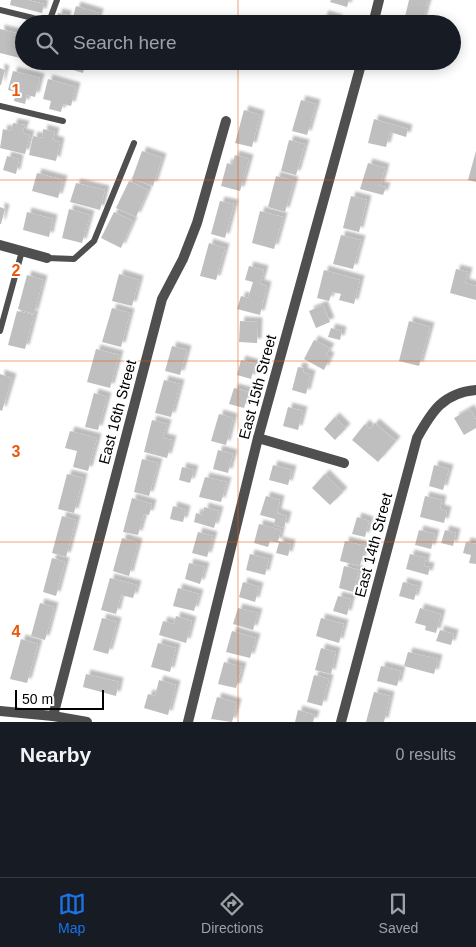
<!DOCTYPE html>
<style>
:root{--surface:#171b24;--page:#242831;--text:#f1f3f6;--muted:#9ea1a6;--line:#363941;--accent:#1a73e8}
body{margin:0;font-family:Arial,sans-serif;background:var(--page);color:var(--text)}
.scale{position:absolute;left:15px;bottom:12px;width:89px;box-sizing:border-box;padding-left:5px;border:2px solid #000;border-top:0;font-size:14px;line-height:18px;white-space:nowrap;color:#000;-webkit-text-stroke:4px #fff;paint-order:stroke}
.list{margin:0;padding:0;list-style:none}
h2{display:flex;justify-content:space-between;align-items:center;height:65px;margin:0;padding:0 20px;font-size:21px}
h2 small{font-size:16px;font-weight:400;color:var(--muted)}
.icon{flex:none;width:28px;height:28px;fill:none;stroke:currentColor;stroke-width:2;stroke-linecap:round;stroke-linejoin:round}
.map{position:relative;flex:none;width:476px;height:722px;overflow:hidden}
.search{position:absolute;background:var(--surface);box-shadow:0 2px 12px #0003;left:15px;right:15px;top:15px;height:55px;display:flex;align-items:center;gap:12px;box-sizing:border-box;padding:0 18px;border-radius:28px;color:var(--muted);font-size:19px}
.sheet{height:155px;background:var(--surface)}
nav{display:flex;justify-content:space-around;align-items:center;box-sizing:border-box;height:70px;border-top:1px solid var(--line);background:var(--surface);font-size:14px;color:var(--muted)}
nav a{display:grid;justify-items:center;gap:2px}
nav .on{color:var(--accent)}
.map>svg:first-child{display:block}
.building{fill:#bfbfbf;filter:url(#shadow)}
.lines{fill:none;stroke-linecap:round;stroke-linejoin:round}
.service{stroke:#4f4f4f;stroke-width:6}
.minor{stroke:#4f4f4f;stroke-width:10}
.tertiary{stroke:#4f4f4f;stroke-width:10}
.grid{fill:none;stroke:#e8590c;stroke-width:1;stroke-opacity:0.55}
.labels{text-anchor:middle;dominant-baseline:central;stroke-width:4;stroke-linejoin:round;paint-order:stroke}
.street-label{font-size:15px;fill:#000;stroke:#fff}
.grid-label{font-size:16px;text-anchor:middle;font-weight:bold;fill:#e8590c;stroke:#fff;stroke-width:4;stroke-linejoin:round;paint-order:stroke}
</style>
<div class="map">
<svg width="476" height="722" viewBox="0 0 476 722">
<defs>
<filter id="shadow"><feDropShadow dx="4.5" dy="-4.5" stdDeviation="1" flood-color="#0004"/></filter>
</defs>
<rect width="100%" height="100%" fill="#fff"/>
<!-- building -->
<g class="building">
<polygon points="11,0 28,0 44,4 42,13 10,5"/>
<polygon points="331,0 349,0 347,7 330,2"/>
<polygon points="409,0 428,0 422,21 405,17"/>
<polygon points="76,6 99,13 96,24 71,24"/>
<polygon points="58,13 67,15 65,24 55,24"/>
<polygon points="324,15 338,19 337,24 321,24"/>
<polygon points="0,29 24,35 24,59 0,53"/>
<polygon points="33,61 51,61 50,66"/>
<polygon points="61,61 86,61 83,73 60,66"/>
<polygon points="391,61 412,61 411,67"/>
<polygon points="0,68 5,70 1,85 0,85"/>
<polygon points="13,71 40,78 35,97 27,95 25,104 14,101 16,92 8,90"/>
<polygon points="48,79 76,87 71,106 63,104 61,112 49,109 51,101 43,99"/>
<polygon points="301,100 316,104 307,135 292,131"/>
<polygon points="244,110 260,115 252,147 235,143"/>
<polygon points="374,119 408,129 406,137 390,132 386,147 368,143"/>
<polygon points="13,123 25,125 22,133 30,135 25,154 0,148 3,129 11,131"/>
<polygon points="43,129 55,132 53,140 60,142 56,161 29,155 33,136 42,138"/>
<polygon points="289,140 305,144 296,175 281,171"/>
<polygon points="142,151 162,158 153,186 132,179"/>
<polygon points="476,151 476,182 468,180"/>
<polygon points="235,155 249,159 240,191 221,186 227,163 232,165"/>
<polygon points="7,156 19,159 16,174 3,170"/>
<polygon points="368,163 385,168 380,186 386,187 383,195 360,189"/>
<polygon points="37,173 63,180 58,198 32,191"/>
<polygon points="276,176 294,181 285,212 268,207"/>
<polygon points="129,181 148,190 136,217 116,208"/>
<polygon points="76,183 105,190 100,210 70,202"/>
<polygon points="351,196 367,200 359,232 343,228"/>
<polygon points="220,201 234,204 225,238 211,234"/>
<polygon points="0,207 5,209 1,224 0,224"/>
<polygon points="69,209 90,215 82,243 62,238"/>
<polygon points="260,211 283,217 274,249 252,243"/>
<polygon points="27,212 53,219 49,237 23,230"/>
<polygon points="114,212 133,221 121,248 101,238"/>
<polygon points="341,235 361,240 353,269 333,264"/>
<polygon points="209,243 225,248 216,280 200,276"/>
<polygon points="249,266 264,270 260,284 267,286 260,315 237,309 241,296 248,298 253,282 245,280"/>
<polygon points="456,269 468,272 465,283 476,286 476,300 450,293"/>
<polygon points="324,270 360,280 354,304 339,300 341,294 332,292 329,301 317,298"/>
<polygon points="119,274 139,280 132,306 112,301"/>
<polygon points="27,275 43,280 34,314 18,309"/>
<polygon points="323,305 330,322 316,328 309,311"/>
<polygon points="112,308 130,313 121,347 102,342"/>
<polygon points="17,311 34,315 25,349 8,345"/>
<polygon points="240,321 258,322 257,343 239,342"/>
<polygon points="409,321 430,327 419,366 399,361"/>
<polygon points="331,328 342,331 340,340 328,337"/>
<polygon points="314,340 330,348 326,355 330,357 324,370 304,359"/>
<polygon points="172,346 187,350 180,375 165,371"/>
<polygon points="96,349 119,355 110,388 87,382"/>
<polygon points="241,360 255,364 251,379 237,375"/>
<polygon points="298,367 304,368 303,372 311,375 306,394 292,390"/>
<polygon points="0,374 12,378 2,411 0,410"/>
<polygon points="164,380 180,384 171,417 155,413"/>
<polygon points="234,388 249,392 244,408 229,404"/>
<polygon points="94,393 107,397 98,430 85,427"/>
<polygon points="288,407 303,411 298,430 283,426"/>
<polygon points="470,409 476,420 476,428 464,435 454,418"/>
<polygon points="219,414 233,418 226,445 211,441"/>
<polygon points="335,417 346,428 335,440 324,429"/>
<polygon points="152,420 167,424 163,438 172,440 167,458 144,452"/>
<polygon points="375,423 396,441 378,462 352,440 365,424 370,429"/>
<polygon points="70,431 97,438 88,471 73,467 77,451 65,448"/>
<polygon points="218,450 233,454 228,473 213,469"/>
<polygon points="142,459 158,463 149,496 134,492"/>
<polygon points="273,465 292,470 288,485 269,480"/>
<polygon points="434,465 449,469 443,490 429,486"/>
<polygon points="182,467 194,470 190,483 179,480"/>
<polygon points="67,474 83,478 74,513 58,509"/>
<polygon points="325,474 343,492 330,505 312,488"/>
<polygon points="205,477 227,482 221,502 199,497"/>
<polygon points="266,496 280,500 277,513 287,516 284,528 274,525 275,519 260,515"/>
<polygon points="425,496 442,500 440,509 447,511 444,523 420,517"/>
<polygon points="132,498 152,504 149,515 144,514 138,535 123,532"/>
<polygon points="173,506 186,510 183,522 170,519"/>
<polygon points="204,507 219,511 214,528 194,522 196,513 203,515"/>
<polygon points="62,516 76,520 66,557 52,553"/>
<polygon points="357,517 369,521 365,537 352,534"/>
<polygon points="259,524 281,530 278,541 291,544 288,556 276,553 279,543 270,541 268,547 254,543"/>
<polygon points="419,530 435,534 431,549 415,545"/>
<polygon points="445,530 456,533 453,546 441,543"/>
<polygon points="198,532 213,536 207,557 192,553"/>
<polygon points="122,538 138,543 129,576 113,571"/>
<polygon points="345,541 365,546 360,566 340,561"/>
<polygon points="466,542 476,544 476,564 469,563 471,555 463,553"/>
<polygon points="250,554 269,559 265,575 246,570"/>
<polygon points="410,554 426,558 424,566 430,567 428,575 406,569"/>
<polygon points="52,558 65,562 56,596 43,592"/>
<polygon points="189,563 205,567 200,584 185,579"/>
<polygon points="344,566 359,570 353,592 339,588"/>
<polygon points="110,578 137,585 133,598 121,595 116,614 101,610"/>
<polygon points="243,582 259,587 255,602 239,597"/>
<polygon points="403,582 418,586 414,600 399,596"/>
<polygon points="178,588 199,594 194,611 173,606"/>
<polygon points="338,596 351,599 347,615 333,611"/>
<polygon points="40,603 54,607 45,640 31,636"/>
<polygon points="238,608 258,613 253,630 233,624"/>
<polygon points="420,608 441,614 436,633 425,630 426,626 415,623"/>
<polygon points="176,616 192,621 186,643 159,635 163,621 174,624"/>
<polygon points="102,618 117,622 108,654 93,650"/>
<polygon points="321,618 344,624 339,643 316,636"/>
<polygon points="440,630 454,634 451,645 436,641"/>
<polygon points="232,631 256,638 250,658 226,652"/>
<polygon points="21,639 38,644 27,683 10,679"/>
<polygon points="158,643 176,648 170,672 151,667"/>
<polygon points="321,648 336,652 331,674 315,670"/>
<polygon points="408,652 438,659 434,674 404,666"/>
<polygon points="224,662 242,667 236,688 218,684"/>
<polygon points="381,666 401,671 397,686 377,681"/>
<polygon points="86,674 119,682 116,696 83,687"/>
<polygon points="314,675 329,679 322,706 307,702"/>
<polygon points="159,680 176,685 168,715 144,708 148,694 155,696"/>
<polygon points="374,692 390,696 384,722 366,722"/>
<polygon points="217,697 237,703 232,722 211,719"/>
<polygon points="298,710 315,715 313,722 295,722"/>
</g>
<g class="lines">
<!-- service -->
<g class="service">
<polyline points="0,10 49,22 57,0"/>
<polyline points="0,106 63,121"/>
<polyline points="47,258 74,259 94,241 134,143"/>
<polyline points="0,331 22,251"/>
</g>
<!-- minor -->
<g class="minor">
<polyline points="373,24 379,0"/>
<polyline points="0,245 47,258"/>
<polyline points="258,438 344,463"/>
<polyline points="53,716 162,299 183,259 197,223 226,121"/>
<polyline points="188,722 258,438 362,61"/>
<path d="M341,722l76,-284c15,-27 26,-45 59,-48"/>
</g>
<!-- tertiary -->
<polyline class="tertiary" points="0,711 53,716 87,722"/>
</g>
<!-- grid -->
<path class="grid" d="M238,0v24M238,61v661M0,180h476M0,361h476M0,542h476"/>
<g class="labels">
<!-- street labels -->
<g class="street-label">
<text transform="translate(257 387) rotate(-75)">East 15th Street</text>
<text transform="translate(117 412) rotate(-75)">East 16th Street</text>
<text transform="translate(373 545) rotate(-75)">East 14th Street</text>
</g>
</g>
<g class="grid-label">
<text x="16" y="96">1</text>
<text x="16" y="276">2</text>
<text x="16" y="457">3</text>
<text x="16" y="637">4</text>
</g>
</svg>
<div class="scale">50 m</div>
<div class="search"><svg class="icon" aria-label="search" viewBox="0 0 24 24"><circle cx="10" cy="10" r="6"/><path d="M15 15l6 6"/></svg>Search here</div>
</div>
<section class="sheet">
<h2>Nearby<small>0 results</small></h2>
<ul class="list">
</ul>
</section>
<nav>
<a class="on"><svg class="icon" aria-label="map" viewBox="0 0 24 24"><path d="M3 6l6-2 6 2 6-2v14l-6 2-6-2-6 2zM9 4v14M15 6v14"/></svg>Map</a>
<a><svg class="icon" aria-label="directions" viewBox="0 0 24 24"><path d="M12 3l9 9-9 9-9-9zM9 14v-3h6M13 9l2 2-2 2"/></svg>Directions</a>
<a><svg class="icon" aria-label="saved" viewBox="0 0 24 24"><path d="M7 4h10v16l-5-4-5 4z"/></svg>Saved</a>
</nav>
